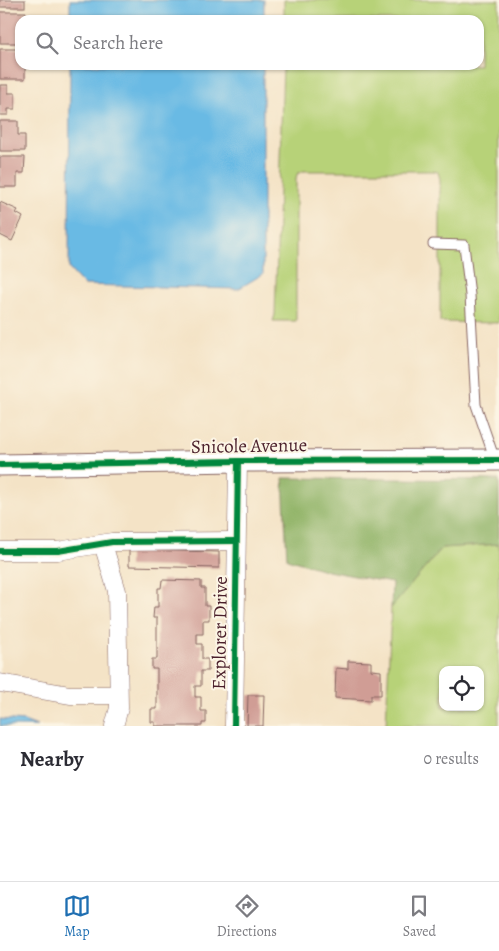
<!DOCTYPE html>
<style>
:root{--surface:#fff;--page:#f7f7f7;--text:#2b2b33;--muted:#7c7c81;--line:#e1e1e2;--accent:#1f6fb2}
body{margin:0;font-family:Alegreya,serif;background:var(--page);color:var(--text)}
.controls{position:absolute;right:15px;bottom:15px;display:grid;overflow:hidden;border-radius:10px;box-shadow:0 1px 4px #0004}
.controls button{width:45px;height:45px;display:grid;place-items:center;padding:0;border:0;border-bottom:1px solid var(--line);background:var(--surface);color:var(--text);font:25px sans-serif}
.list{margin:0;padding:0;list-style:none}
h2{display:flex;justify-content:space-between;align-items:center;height:65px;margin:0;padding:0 20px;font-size:21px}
h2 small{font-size:16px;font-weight:400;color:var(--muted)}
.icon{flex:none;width:28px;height:28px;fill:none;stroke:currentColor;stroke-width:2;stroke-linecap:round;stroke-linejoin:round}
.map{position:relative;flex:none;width:499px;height:726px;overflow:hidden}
.search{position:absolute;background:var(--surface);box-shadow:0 1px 4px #0004;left:15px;right:15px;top:15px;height:55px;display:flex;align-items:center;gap:12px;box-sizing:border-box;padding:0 18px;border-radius:15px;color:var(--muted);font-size:19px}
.sheet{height:155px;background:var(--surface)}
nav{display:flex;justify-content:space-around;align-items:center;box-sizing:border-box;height:70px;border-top:1px solid var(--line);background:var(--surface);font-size:14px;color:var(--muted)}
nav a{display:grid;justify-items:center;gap:2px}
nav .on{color:var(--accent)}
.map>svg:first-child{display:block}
.green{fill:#b7d278;stroke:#807852;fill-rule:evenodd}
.forest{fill:#91b468;stroke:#6e6a4a}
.water{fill:#69bae4;stroke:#5a6c88}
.building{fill:#d09d95}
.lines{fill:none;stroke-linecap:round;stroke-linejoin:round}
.service-casing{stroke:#866461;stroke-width:11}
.minor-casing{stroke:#866461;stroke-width:19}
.tertiary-casing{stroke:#866461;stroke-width:23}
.service{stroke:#fff;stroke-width:9}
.minor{stroke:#fff;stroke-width:18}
.tertiary{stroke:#fff;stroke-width:21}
.cycleway-casing{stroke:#fcf5e5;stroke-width:9}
.cycleway{stroke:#00873e;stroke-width:6}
.labels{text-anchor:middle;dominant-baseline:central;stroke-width:4;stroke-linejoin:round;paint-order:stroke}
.street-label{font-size:19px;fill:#4a1f2b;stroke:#fcf5e5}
</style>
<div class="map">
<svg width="499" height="726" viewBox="0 0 499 726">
<rect width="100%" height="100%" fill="#fcf5e5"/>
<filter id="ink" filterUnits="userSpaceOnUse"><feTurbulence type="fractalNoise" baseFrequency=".02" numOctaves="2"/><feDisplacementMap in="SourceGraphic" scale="10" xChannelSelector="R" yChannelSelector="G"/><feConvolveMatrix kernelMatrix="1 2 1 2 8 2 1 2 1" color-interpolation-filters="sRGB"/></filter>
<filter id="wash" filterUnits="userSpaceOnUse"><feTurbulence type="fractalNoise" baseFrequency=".0096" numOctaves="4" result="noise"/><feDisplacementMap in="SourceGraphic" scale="20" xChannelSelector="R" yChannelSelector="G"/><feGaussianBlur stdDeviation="1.12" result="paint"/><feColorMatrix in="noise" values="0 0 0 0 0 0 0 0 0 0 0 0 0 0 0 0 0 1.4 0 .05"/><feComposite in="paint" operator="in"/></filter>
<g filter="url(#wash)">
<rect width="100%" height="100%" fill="#f4e3c6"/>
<!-- green -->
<g class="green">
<polygon points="284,0 499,0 499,323 440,322 440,179 438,172 433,171 303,171 297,174 296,179 296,321 273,321 275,315 283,65 479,65 479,20 284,20"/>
<path d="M499,544v182h-113l5,-118 51,-60zM443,670h37v37h-37z"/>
</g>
<!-- forest -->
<polygon class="forest" points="283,478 499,480 499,544 442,548 391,608 392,583 328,571 287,559"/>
<!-- water -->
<g class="water">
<rect x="70" y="0" width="194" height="20"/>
<polygon points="70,65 263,65 263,274 238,289 84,285 69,269"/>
<polygon points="0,719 24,721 37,726 0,726"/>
</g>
<g id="blocks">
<!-- building -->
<g class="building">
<rect x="0" y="0" width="25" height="7"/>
<polygon points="0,12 26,12 26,20 20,20 20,29 18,29 18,43 0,43"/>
<polygon points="0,49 20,49 20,65 25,65 25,79 0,79"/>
<polygon points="0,85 8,85 8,93 15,93 15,109 8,109 8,115 0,115"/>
<polygon points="0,121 18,121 18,135 25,135 25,151 0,151"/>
<polygon points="0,157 25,157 24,173 17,173 17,187 0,187"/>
<polygon points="0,202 18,210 16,213 23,217 12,241 0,235"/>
<polygon points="129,550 219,552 219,568 129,566"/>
<polygon points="162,580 201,581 201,588 205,588 205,606 209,606 209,620 203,620 203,634 197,634 197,644 202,644 202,659 208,659 208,671 201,671 201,686 195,686 195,697 201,697 201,711 206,711 206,723 202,723 202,726 155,726 155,722 151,722 151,709 157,709 157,669 152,669 152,659 157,659 157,618 153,618 154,607 158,607 158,588 161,588"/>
<polygon points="348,661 371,662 371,670 381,671 381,695 371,695 371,700 335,698 336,668 348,669"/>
<polygon points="248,695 264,695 263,726 247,726"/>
</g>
</g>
</g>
<g filter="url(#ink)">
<use href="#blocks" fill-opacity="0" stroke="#866461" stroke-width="1"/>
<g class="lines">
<!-- service casing -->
<g class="service-casing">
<polyline id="service" points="433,244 464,245 470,295 476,405 495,460"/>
</g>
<!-- minor casing -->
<g class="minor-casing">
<g id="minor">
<polyline points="103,544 117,591 119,708 114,726"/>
<polyline points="0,551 58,551 112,542 236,541"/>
<polyline points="0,683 70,695 118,695"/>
<polyline points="234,726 238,461"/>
</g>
</g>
<!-- tertiary casing -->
<g class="tertiary-casing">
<polyline id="tertiary" points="0,465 238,461 499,460"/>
</g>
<!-- service -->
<use href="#service" class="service"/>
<!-- minor -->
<use href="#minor" class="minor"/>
<!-- tertiary -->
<use href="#tertiary" class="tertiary"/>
<!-- cycleway casing -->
<g class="cycleway-casing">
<g id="cycleway">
<polyline points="0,465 238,461 499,460"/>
<polyline points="0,551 58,551 112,542 236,541"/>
<polyline points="234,726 238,461"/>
</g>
</g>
<!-- cycleway -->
<use href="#cycleway" class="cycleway"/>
</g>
</g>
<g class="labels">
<!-- street labels -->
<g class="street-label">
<text transform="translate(249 446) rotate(-1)">Snicole Avenue</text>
<text transform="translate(220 633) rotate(-89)">Explorer Drive</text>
</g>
</g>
</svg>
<div class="controls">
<button><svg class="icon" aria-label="locate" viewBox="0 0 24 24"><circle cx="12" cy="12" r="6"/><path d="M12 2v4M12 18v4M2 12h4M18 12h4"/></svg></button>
</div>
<div class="search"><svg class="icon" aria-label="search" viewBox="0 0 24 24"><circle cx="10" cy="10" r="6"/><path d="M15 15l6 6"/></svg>Search here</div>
</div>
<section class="sheet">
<h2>Nearby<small>0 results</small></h2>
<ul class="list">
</ul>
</section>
<nav>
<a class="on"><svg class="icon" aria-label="map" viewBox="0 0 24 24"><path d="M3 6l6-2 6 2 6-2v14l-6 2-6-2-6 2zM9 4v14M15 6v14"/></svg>Map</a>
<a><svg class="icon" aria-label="directions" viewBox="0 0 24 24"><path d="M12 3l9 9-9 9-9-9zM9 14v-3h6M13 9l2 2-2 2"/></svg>Directions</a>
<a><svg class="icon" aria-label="saved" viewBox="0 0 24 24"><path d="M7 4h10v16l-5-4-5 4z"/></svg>Saved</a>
</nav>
